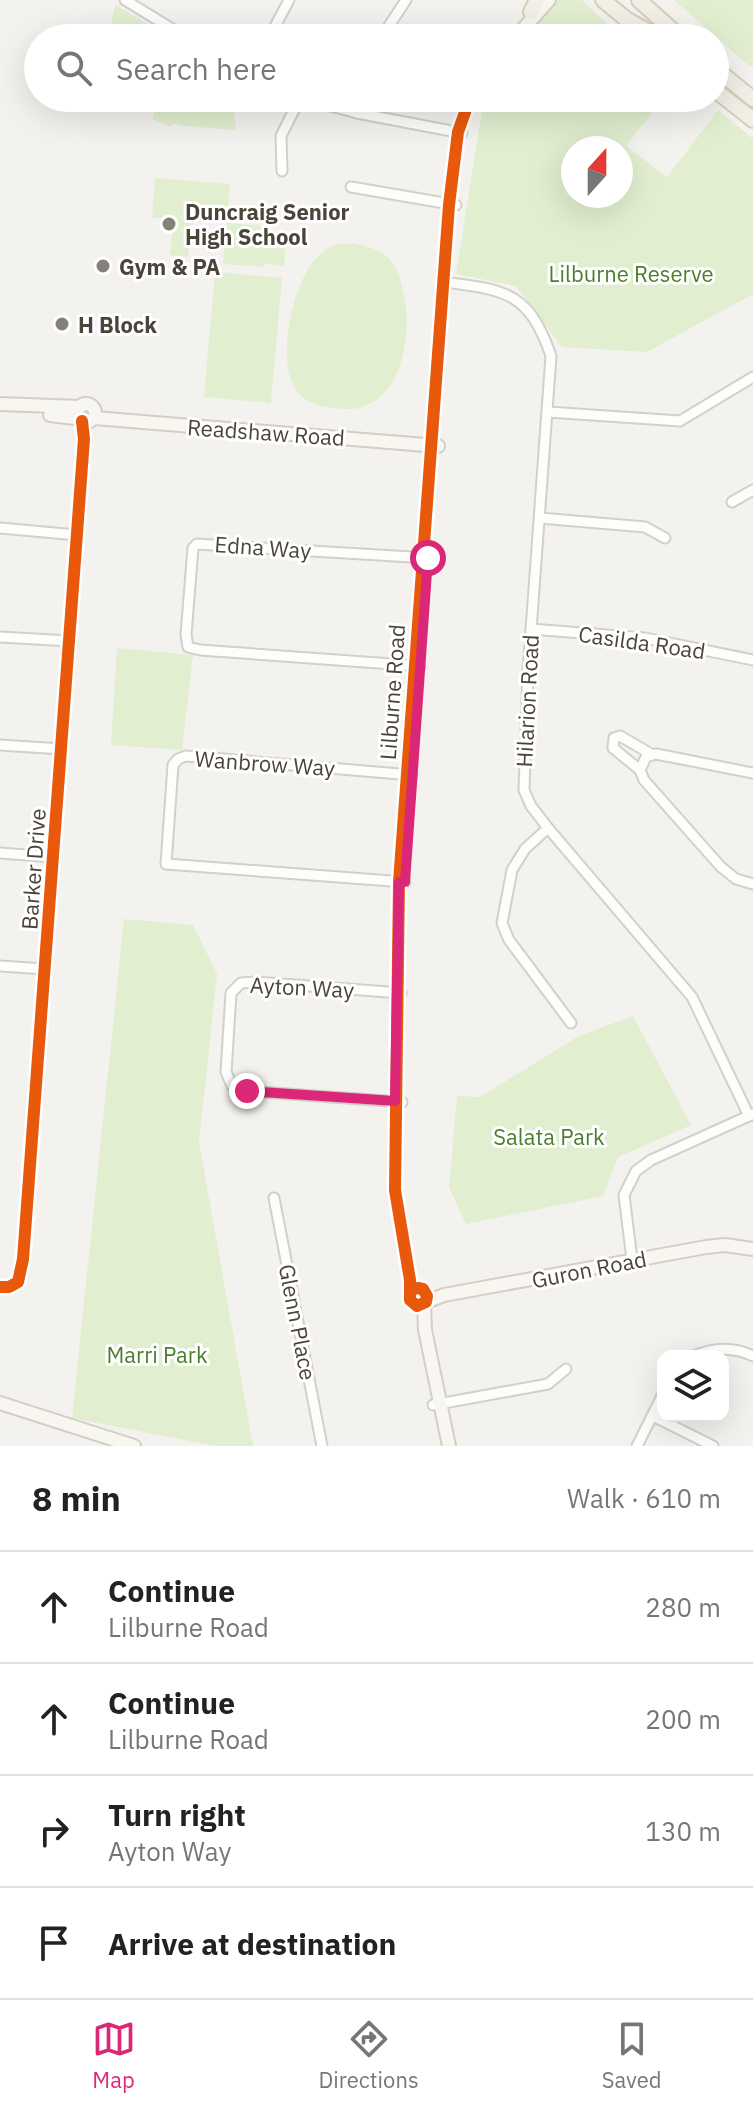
<!DOCTYPE html>
<meta charset="utf-8">
<style>
:root{--surface:#fff;--page:#f2f2f2;--text:#222;--muted:#767676;--line:#e0e0e0;--accent:#db2777}
body{margin:0;font-family:"IBM Plex Sans",sans-serif;background:var(--page);color:var(--text)}
.controls{position:absolute;right:24px;bottom:24px;display:grid;overflow:hidden;border-radius:16px;box-shadow:0 8px 32px #0002}
.controls button{width:72px;height:72px;display:grid;place-items:center;padding:0;border:0;border-bottom:2px solid var(--line);background:var(--surface);color:var(--text);font:40px sans-serif}
.compass{position:absolute;left:561px;top:136px;width:72px;height:72px;border-radius:50%;background:var(--surface);box-shadow:0 8px 32px #0002;rotate:21deg}
.stop{position:absolute;width:24px;height:24px;margin:-18px;border:6px solid #db2777;border-radius:50%;background:#fff}
.stop.end{background:#db2777;border-color:#fff;box-shadow:0 2px 8px #0008}
.list{margin:0;padding:0;list-style:none}
h2{display:flex;justify-content:space-between;align-items:center;height:104px;margin:0;padding:0 32px;font-size:34px}
h2 small{font-size:26px;font-weight:400;color:var(--muted)}
.list li{display:grid;grid-template-columns:52px 1fr auto;gap:24px;align-items:center;box-sizing:border-box;height:112px;padding:0 32px;border-top:2px solid var(--line)}
.list b{display:block;font-size:30px;white-space:nowrap}
.list p{margin:0;font-size:26px;white-space:nowrap;color:var(--muted)}
.list em{font-size:26px;font-style:normal;color:var(--muted)}
.icon{flex:none;width:44px;height:44px;fill:none;stroke:currentColor;stroke-width:2;stroke-linecap:round;stroke-linejoin:round}
.map{position:relative;flex:none;width:753px;height:1446px;overflow:hidden}
.search{position:absolute;background:var(--surface);box-shadow:0 8px 32px #0002;left:24px;right:24px;top:24px;height:88px;display:flex;align-items:center;gap:20px;box-sizing:border-box;padding:0 28px;border-radius:44px;color:var(--muted);font-size:30px}
.sheet{height:552px;background:var(--surface)}
nav{display:flex;justify-content:space-around;align-items:center;box-sizing:border-box;height:112px;border-top:2px solid var(--line);background:var(--surface);font-size:22px;color:var(--muted)}
nav a{display:grid;justify-items:center;gap:4px}
nav .on{color:var(--accent)}
.map>svg:first-child{display:block}
.green{fill:#e1eecf;fill-rule:evenodd}
.lines{fill:none;stroke-linecap:round;stroke-linejoin:round}
.street-casing{stroke:#d2d0cb;stroke-width:13}
.secondary-casing{stroke:#d3cfc5;stroke-width:16}
.primary-casing{stroke:#d6cebb;stroke-width:18}
.street{stroke:#fdfdfc;stroke-width:9}
.secondary{stroke:#f7f6f1;stroke-width:12}
.primary{stroke:#f2efe6;stroke-width:14}
.cycleway-casing{stroke:#fff;stroke-width:17}
.cycleway{stroke:#e8590c;stroke-width:12}
.route{stroke:#db2777;stroke-width:10}
.poi-dot{fill:#868178;stroke:#fff;stroke-width:3}
.labels{text-anchor:middle;dominant-baseline:central;stroke-width:6;stroke-linejoin:round;paint-order:stroke}
.poi-label{font-size:22px;font-weight:bold;fill:#4b4439;stroke:#fff;text-anchor:start}
.park-label{font-size:22px;fill:#4a7f2a;stroke:#fff}
.street-label{font-size:22px;fill:#4b4439;stroke:#fff}
</style>
<div class="map">
<svg width="753" height="1446" viewBox="0 0 753 1446">
<rect width="100%" height="100%" fill="#f4f2ee"/>
<!-- green -->
<g class="green">
<polygon points="556,0 582,0 622,38 526,38"/>
<polygon points="674,0 753,0 753,68 745,62"/>
<path d="M116,5l54,33h-62c5,-12 3,-22 8,-33z"/>
<polygon points="125,98 233,98 236,130 183,126 173,123 170,127 152,119 155,111"/>
<path d="M484,98h179l-37,48 41,31 51,-67 35,29v155l-106,58 -85,-5 -46,-61 -60,-12zM573,148h48v48h-48z"/>
<polygon points="155,178 230,184 227,223 267,226 267,231 286,233 284,266 264,264 264,267 223,264 226,223 191,221 188,257 170,255 173,219 152,218"/>
<path d="M354,243c36,9 42,16 50,52 8,35 0,98 -41,112 -9,3 -20,2 -30,1 -35,-3 -47,-25 -46,-58 0,-31 14,-95 49,-105 6,-2 13,-1 18,-2z"/>
<polygon points="215,272 282,278 271,403 204,397"/>
<polygon points="117,648 193,655 182,750 111,745"/>
<polygon points="124,919 193,925 217,974 199,1142 253,1446 216,1446 72,1418"/>
<polygon points="633,1016 691,1125 618,1157 603,1196 466,1224 449,1187 457,1096 480,1097 579,1036"/>
</g>
<g class="lines">
<!-- street casing -->
<g class="street-casing">
<g id="street">
<polyline points="125,0 187,38"/>
<polyline points="269,38 289,0"/>
<polyline points="381,38 406,0"/>
<polyline points="301,98 357,113 462,133"/>
<polyline points="357,113 360,98"/>
<polyline points="282,171 281,136 300,98"/>
<polyline points="351,187 456,205"/>
<path d="M444,282c62,8 85,10 107,74l-23,315 -4,119 7,16 17,22 144,169 57,119"/>
<polyline points="548,412 680,421 753,377"/>
<polyline points="732,502 753,490"/>
<polyline points="540,518 645,527 665,538"/>
<polyline points="0,528 77,535"/>
<polyline points="531,629 645,638 753,660"/>
<polyline points="0,637 70,641"/>
<polyline points="420,666 200,650 188,647 186,635 193,548 197,544 428,558"/>
<polyline points="0,745 62,749"/>
<polyline points="640,770 613,748 614,738 620,736 651,754"/>
<polyline points="753,773 656,754 646,757 640,770 644,780 721,867 736,879 753,884"/>
<polyline points="548,828 525,849 512,870 502,923 509,940 571,1023"/>
<polyline points="0,853 53,857"/>
<polyline points="405,882 166,864 173,765 178,759 186,756 412,775"/>
<polyline points="0,966 45,969"/>
<polyline points="401,993 256,982 241,983 231,993 226,1072 232,1086 247,1091 402,1102"/>
<polyline points="274,1198 322,1446"/>
<polyline points="632,1260 624,1195 636,1171 651,1160 753,1114"/>
<polyline points="0,1287 9,1287 18,1282 23,1259 84,439 82,421"/>
<path d="M693,1356c21,-8 39,-10 60,0"/>
<polyline points="433,1405 548,1384 566,1369"/>
<polyline points="653,1416 713,1446"/>
<polyline points="637,1446 663,1394"/>
</g>
</g>
<!-- secondary casing -->
<g class="secondary-casing">
<g id="secondary">
<polyline points="515,38 549,0"/>
<polyline points="0,404 80,407"/>
<circle cx="86" cy="413" r="9"/>
<polyline points="50,415 75,418 78,415"/>
<polyline points="94,418 438,446"/>
<polyline points="411,1290 418,1288 423,1289 427,1296 426,1302 417,1306 410,1300 410,1280 395,1190 399,882 449,205 458,132 470,98"/>
<polyline points="426,1302 444,1295 706,1247 725,1245 753,1249"/>
<polyline points="424,1304 425,1330 449,1446"/>
<polyline points="0,1403 134,1446"/>
</g>
</g>
<!-- primary casing -->
<g class="primary-casing">
<g id="primary">
<polyline points="603,0 626,19 651,33"/>
<polyline points="639,0 681,38"/>
<polyline points="531,12 537,0"/>
<polyline points="715,68 753,99"/>
<polyline points="715,90 753,120"/>
</g>
</g>
<!-- street -->
<use href="#street" class="street"/>
<!-- secondary -->
<use href="#secondary" class="secondary"/>
<!-- primary -->
<use href="#primary" class="primary"/>
<!-- cycleway casing -->
<g class="cycleway-casing">
<g id="cycleway">
<polyline points="0,1287 9,1287 18,1282 23,1259 84,439 82,421"/>
<polyline points="411,1290 418,1288 423,1289 427,1296 426,1302 417,1306 410,1300 410,1280 395,1190 399,882 449,205 458,132 470,98"/>
</g>
</g>
<!-- cycleway -->
<use href="#cycleway" class="cycleway"/>
</g>
<g class="lines">
<!-- route -->
<polyline class="route" points="247,1091 395,1101 399,882 405,882 428,558"/>
</g>
<!-- markers -->
<g class="poi-dot">
<circle cx="169" cy="224" r="8"/>
<circle cx="103" cy="266" r="8"/>
<circle cx="62" cy="324" r="8"/>
</g>
<g class="labels">
<!-- poi labels -->
<g class="poi-label">
<text x="185" y="211">Duncraig Senior<tspan x="185" dy="25">High School</tspan></text>
<text x="119" y="266">Gym &amp; PA</text>
<text x="78" y="324">H Block</text>
</g>
<!-- park labels -->
<g class="park-label">
<text x="631" y="273">Lilburne Reserve</text>
<text x="549" y="1136">Salata Park</text>
<text x="157" y="1354">Marri Park</text>
</g>
<!-- street labels -->
<g class="street-label">
<text transform="translate(266 432) rotate(4)">Readshaw Road</text>
<text transform="translate(263 547) rotate(4)">Edna Way</text>
<text transform="translate(642 642) rotate(8)">Casilda Road</text>
<text transform="translate(392 692) rotate(-86)">Lilburne Road</text>
<text transform="translate(527 701) rotate(-87)">Hilarion Road</text>
<text transform="translate(265 763) rotate(4)">Wanbrow Way</text>
<text transform="translate(33 869) rotate(-86)">Barker Drive</text>
<text transform="translate(302 987) rotate(3)">Ayton Way</text>
<text transform="translate(589 1269) rotate(-11)">Guron Road</text>
<text transform="translate(298 1322) rotate(79)">Glenn Place</text>
</g>
</g>
</svg>
<div class="controls">
<button><svg class="icon" aria-label="layers" viewBox="0 0 24 24"><path d="M12 4l9 5-9 5-9-5zM3 14l9 5 9-5"/></svg></button>
</div>
<svg class="compass" viewBox="-18 -18 36 36"><path d="M0-13l5 13h-10z" fill="#e53935"/><path d="M0 13l5-13h-10z" fill="#767676"/></svg>
<div class="stop" style="left:428px;top:558px"></div>
<div class="stop end" style="left:247px;top:1091px"></div>
<div class="search"><svg class="icon" aria-label="search" viewBox="0 0 24 24"><circle cx="10" cy="10" r="6"/><path d="M15 15l6 6"/></svg>Search here</div>
</div>
<section class="sheet">
<h2>8 min<small>Walk · 610 m</small></h2>
<ul class="list">
<li><svg class="icon" aria-label="ahead" viewBox="0 0 24 24"><path d="M12 20V5M6 11l6-6 6 6"/></svg><div><b>Continue</b><p>Lilburne Road</p></div><em>280 m</em></li>
<li><svg class="icon" aria-label="ahead" viewBox="0 0 24 24"><path d="M12 20V5M6 11l6-6 6 6"/></svg><div><b>Continue</b><p>Lilburne Road</p></div><em>200 m</em></li>
<li><svg class="icon" aria-label="right" viewBox="0 0 24 24"><path d="M7 20v-9h11M14 6l5 5-5 5"/></svg><div><b>Turn right</b><p>Ayton Way</p></div><em>130 m</em></li>
<li><svg class="icon" aria-label="arrive" viewBox="0 0 24 24"><path d="M6 21V4h12l-3 4 3 4H6"/></svg><div><b>Arrive at destination</b></div></li>
</ul>
</section>
<nav>
<a class="on"><svg class="icon" aria-label="map" viewBox="0 0 24 24"><path d="M3 6l6-2 6 2 6-2v14l-6 2-6-2-6 2zM9 4v14M15 6v14"/></svg>Map</a>
<a><svg class="icon" aria-label="directions" viewBox="0 0 24 24"><path d="M12 3l9 9-9 9-9-9zM9 14v-3h6M13 9l2 2-2 2"/></svg>Directions</a>
<a><svg class="icon" aria-label="saved" viewBox="0 0 24 24"><path d="M7 4h10v16l-5-4-5 4z"/></svg>Saved</a>
</nav>
